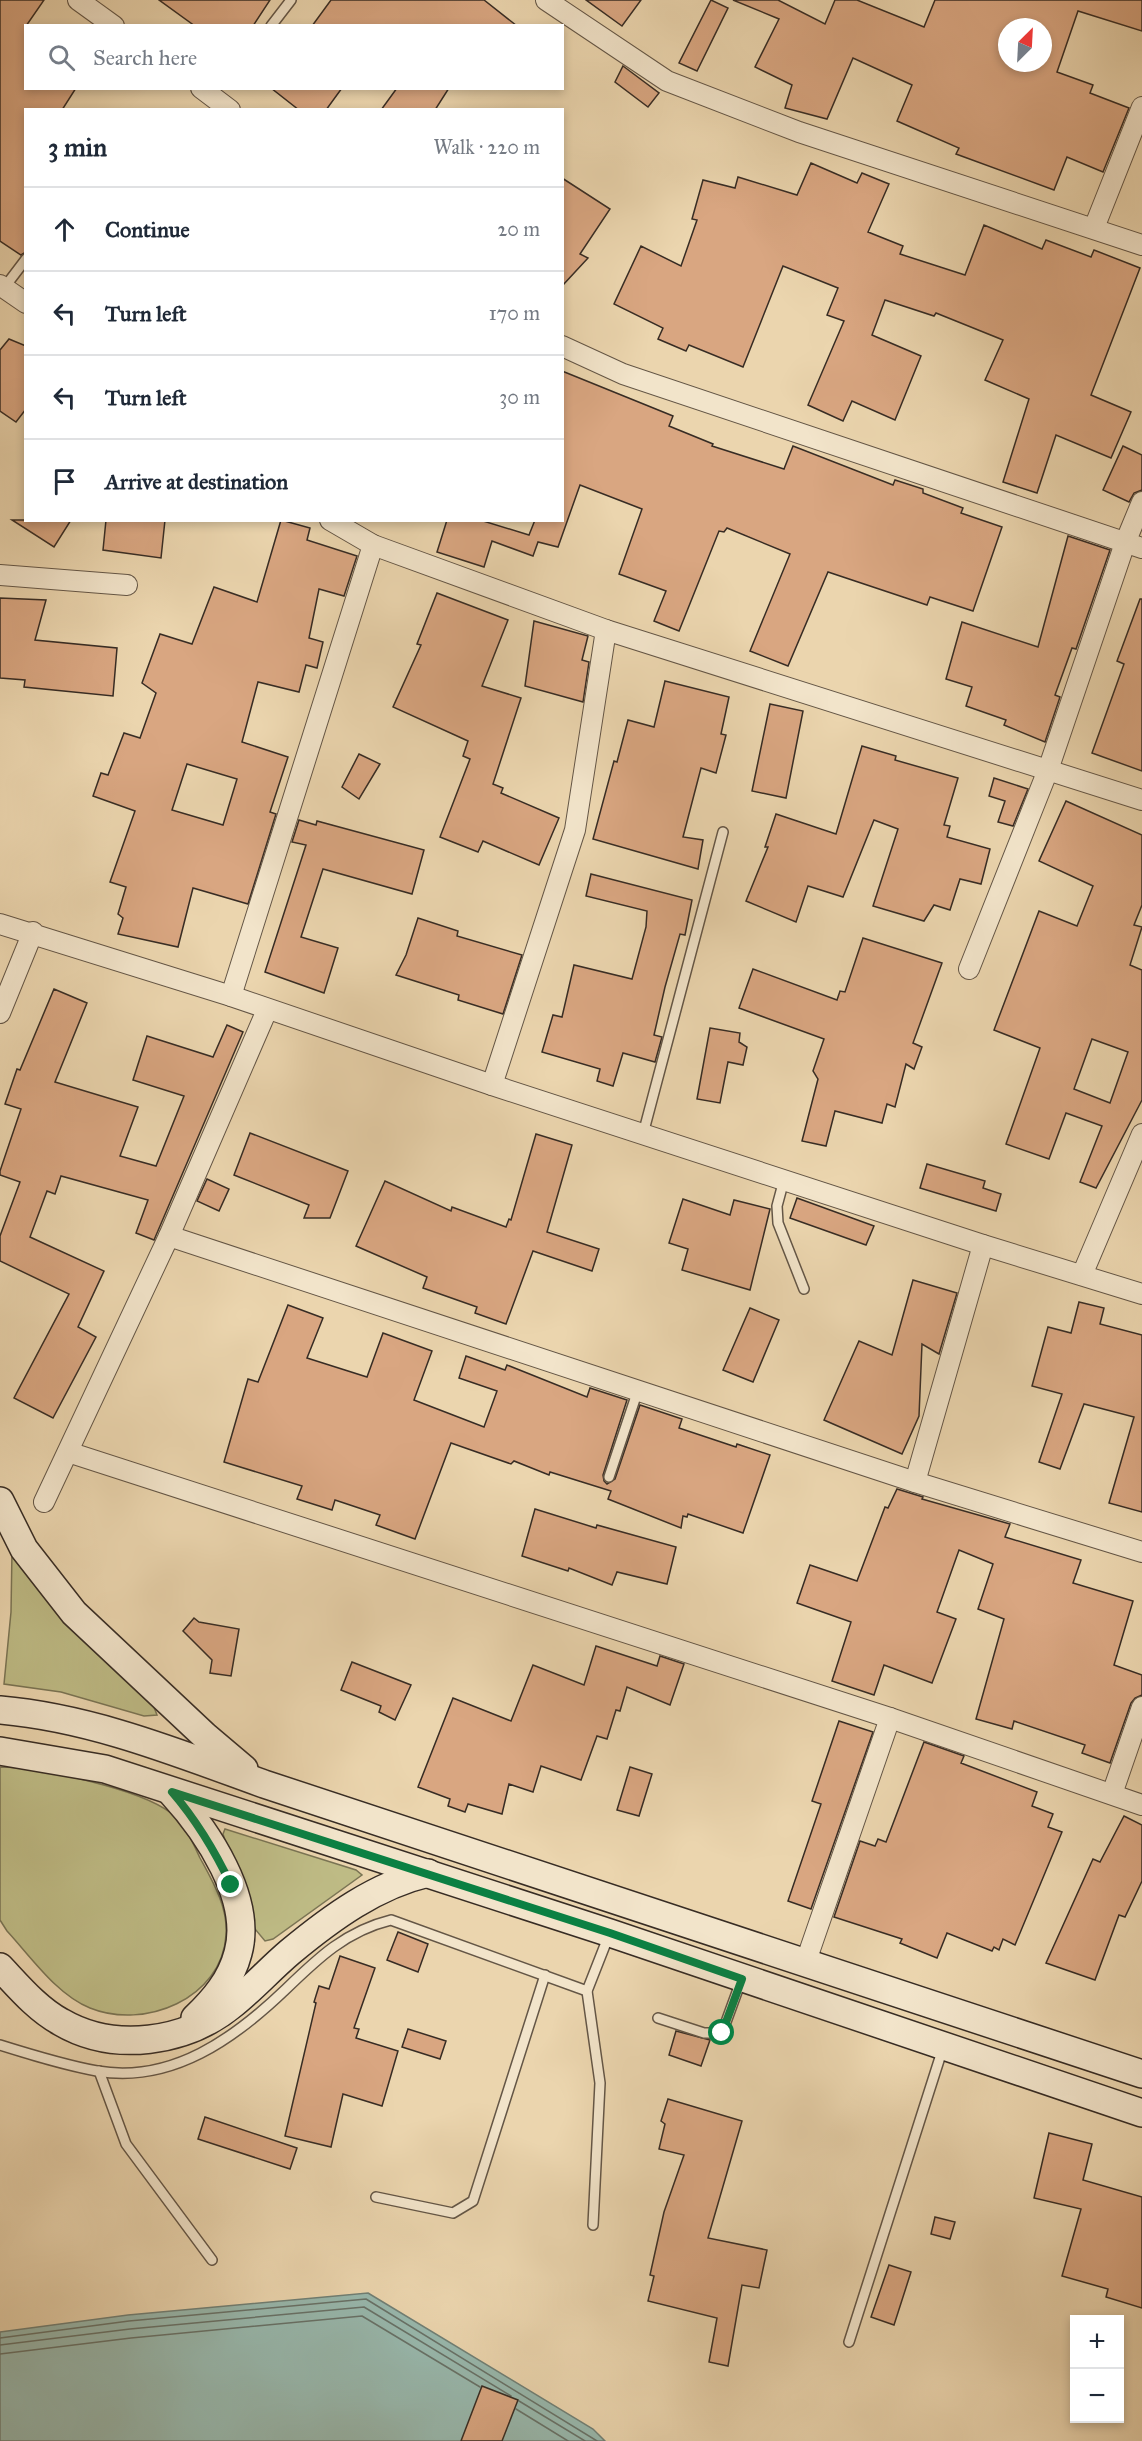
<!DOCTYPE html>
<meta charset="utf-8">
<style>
:root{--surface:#fff;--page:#f2f2f3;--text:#1f2937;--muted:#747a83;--line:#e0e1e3}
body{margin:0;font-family:"IM FELL Great Primer",serif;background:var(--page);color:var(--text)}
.controls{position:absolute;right:18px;bottom:18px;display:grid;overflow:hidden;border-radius:0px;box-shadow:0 3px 9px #0003}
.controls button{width:54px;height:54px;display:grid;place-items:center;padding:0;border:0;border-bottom:2px solid var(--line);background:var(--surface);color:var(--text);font:30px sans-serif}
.compass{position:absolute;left:998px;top:18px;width:54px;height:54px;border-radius:50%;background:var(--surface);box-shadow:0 3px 9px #0003;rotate:24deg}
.stop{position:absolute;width:18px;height:18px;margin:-14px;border:4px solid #0b8043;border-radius:50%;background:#fff}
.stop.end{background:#0b8043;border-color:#fff;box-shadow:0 2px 6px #0008}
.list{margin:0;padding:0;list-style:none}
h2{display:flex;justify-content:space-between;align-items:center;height:78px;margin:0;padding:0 24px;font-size:26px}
h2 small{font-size:20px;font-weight:400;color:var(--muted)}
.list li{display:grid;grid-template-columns:39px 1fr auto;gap:18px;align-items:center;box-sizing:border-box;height:84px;padding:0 24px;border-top:2px solid var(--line)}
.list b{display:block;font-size:22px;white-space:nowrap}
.list em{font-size:20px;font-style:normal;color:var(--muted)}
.icon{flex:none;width:33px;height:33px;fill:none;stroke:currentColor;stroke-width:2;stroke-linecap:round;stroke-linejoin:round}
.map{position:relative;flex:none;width:1142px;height:2441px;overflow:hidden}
.search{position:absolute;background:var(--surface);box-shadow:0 3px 9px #0003;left:24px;top:24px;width:540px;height:66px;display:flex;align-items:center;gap:15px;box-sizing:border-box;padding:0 21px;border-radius:0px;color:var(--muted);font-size:22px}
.panel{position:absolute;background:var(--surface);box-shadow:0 3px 9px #0003;left:24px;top:108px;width:540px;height:414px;border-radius:0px}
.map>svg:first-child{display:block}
.green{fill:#bebb85;stroke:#7a7454;stroke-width:1.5}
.water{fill:#98b8ad;stroke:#718076;stroke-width:1.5}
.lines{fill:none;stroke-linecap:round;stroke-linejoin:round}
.shore{stroke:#687268;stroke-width:1.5}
.building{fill:#d9a681;stroke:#372c24;stroke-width:1.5;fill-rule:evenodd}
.service-casing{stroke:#645646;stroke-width:12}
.minor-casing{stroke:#645646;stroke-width:22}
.secondary-casing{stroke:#372c24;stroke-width:30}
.service{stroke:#f2e4ca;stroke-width:9}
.minor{stroke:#f2e4ca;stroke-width:20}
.secondary{stroke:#f2e4ca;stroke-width:27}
.route{stroke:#0b8043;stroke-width:8}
</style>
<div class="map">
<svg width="1142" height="2441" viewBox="0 0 1142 2441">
<rect width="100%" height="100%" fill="#ebd5ae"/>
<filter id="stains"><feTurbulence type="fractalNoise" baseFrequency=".00333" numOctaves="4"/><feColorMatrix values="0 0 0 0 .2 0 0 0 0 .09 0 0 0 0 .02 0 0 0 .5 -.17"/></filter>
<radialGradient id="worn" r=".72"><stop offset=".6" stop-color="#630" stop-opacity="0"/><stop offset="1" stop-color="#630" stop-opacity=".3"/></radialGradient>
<!-- green -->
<g class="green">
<polygon points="12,1551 152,1702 157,1715 144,1716 61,1692 4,1684 11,1612"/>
<path d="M0,1767c39,0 140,22 171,46 13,10 22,30 29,45 13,24 28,49 26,77 -4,64 -82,95 -136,73 -33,-13 -59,-51 -83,-77l-7,-11z"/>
<polygon points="225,1829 356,1870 362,1875 273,1939 265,1941 255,1929 223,1834"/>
</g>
<!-- water -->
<polygon class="water" points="368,2293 593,2429 605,2441 0,2441 0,2332 128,2315"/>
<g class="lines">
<!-- shore -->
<g class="shore">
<polyline points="0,2338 129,2321 366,2299 597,2441"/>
<polyline points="0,2345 130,2329 364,2307 511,2396"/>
<polyline points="0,2354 131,2338 362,2316 480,2387"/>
<polyline points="519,2401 585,2441"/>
<polyline points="516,2409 568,2441"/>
</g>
</g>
<!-- building -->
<g class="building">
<polygon points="0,0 44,0 26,26 26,88 76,88 62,110 26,110 26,252 21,255 0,241"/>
<polygon points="159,0 270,0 253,26 195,26"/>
<polygon points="331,0 484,0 517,26 312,26"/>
<polygon points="586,0 641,0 622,26"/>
<polygon points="711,0 728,8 697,71 679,63"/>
<path d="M733,0h45l47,24 10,-24h22l67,27 11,-27h207v31l-64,-20 -21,61 36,13 -3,8 39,15 -26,64 -36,-15 -13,33 -98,-36 3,-6 -62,-27 15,-36 -59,-27 -26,61 -42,-11 7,-23 -37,-18 24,-48zM1007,27h36v36h-36z"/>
<polygon points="623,66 659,93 648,107 615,82"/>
<polygon points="271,88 342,88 326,110 299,110"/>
<polygon points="397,88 449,88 435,110 381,110"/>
<polygon points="811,163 857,183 862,173 889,184 868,232 903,246 900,254 965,275 984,225 1042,249 1046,240 1091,257 1094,250 1140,268 1091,395 1131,412 1111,458 1056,435 1037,493 1003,482 1029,399 985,380 1003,340 936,313 934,316 885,300 872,335 921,356 895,420 852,401 843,421 808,405 844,321 827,315 838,288 783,266 743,367 689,345 686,351 658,339 663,328 614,304 641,246 681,266 697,220 692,219 703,180 735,188 738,177 797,195"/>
<polygon points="562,178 610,209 580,254 588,258 562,286"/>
<polygon points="9,339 26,346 26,409 16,422 0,411 0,350"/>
<polygon points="562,371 673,416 669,426 713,444 712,446 784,469 793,446 893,485 895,480 923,489 923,493 963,508 961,513 1002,527 973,611 930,597 927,605 828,572 788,666 750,651 790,554 727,528 724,532 719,531 679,631 654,621 666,591 619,574 642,509 580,485 558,547 538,542 533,556 492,541 484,567 437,552 447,520 480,520 529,535 535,520 562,520"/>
<polygon points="1123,446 1142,455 1142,490 1134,493 1129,502 1103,490"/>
<polygon points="12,520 71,520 54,547"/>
<polygon points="106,520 165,520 161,558 103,550"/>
<path d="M281,520l29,8 -3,12 50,16 -13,40 -25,-7 -10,49 14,4 -6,26 -11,-3 -7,27 -41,-10 -16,60 46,15 -18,55 6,2 -28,90 -55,-16 -15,59 -60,-13 5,-16 -5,-4 8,-27 -16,-5 25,-71 -42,-15 8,-23 7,2 16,-42 16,5 16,-45 -14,-10 18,-49 32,10 22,-57 43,15zM187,764l50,15 -14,46 -51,-15z"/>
<polygon points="1068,536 1110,550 1076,649 1072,648 1055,695 1060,697 1045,742 1004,725 1006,720 966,706 972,687 946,679 962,622 1038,647"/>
<polygon points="437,593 508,620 482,686 521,698 493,784 503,788 501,793 559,818 539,865 483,841 478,852 440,837 470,759 463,756 468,741 393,707 421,645 417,644"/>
<polygon points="0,598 46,600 35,640 117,648 113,696 24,687 25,680 0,678"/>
<polygon points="1140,599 1142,599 1142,771 1092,753 1124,664 1117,661"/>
<polygon points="534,621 588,636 582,660 589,662 583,702 525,686"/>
<polygon points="665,681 729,697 721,734 726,735 716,773 701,768 683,837 703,840 698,869 593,839 614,761 617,762 628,720 654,727"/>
<polygon points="770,704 803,711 786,798 752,791"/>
<polygon points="862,746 896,756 895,760 958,778 944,825 950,826 947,837 990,849 981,884 960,879 950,910 934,905 924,921 873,906 898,829 874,820 843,897 808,886 796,922 746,901 768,847 765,847 776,814 836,834"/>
<polygon points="359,754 380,764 359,799 342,787"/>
<polygon points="994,778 1028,789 1013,826 998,822 1005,801 989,796"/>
<path d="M1066,801l76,34v70l-8,20 8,2 -12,38 12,5v130l-46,88 -16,-6 22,-56 -36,-13 -17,46 -43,-15 34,-96 -46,-18 45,-119 38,15 16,-40 -54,-25zM1092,1039l36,13 -18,51 -36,-14z"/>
<polygon points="299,820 316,825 317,821 424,850 412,894 323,869 301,937 338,948 324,993 265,972 306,845 292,842"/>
<polygon points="591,874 692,900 685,935 680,934 665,987 654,1035 662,1037 655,1062 623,1053 613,1086 597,1081 600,1069 542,1052 553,1015 562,1017 574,965 632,979 646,927 647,911 586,896"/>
<polygon points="418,918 458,931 457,936 522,955 503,1014 458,1000 459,995 396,975 406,955"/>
<polygon points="863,938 942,963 913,1043 922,1047 914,1069 906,1064 895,1107 887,1104 882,1123 835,1111 826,1146 802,1141 818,1079 813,1071 824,1039 739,1008 753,969 837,1000 840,991 845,992"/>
<polygon points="54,989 87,1003 55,1082 138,1107 120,1156 156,1166 184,1096 133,1080 147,1036 213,1057 227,1025 243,1032 154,1240 136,1233 148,1200 61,1176 55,1194 47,1191 30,1237 104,1271 78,1327 96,1337 53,1418 14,1398 69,1294 0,1261 0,1236 20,1182 0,1175 0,1171 21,1109 5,1104 17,1069 20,1070"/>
<polygon points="710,1028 740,1033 739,1042 747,1047 743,1065 728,1062 720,1103 697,1099"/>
<polygon points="250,1133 348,1171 330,1218 304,1218 309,1205 234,1175"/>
<polygon points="536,1134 572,1145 547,1232 599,1249 592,1271 533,1251 506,1324 475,1313 477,1307 423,1288 427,1277 356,1246 385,1181 451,1211 452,1207 506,1227 509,1219 511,1220"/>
<polygon points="927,1164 985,1181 983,1188 1001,1194 996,1211 920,1188"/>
<polygon points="207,1179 229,1189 219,1211 197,1201"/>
<polygon points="797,1198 874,1226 866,1245 790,1218"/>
<polygon points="683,1199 730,1215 734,1200 770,1209 750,1290 682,1270 688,1249 669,1243"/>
<polygon points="913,1280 957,1293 939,1354 922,1344 919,1416 902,1454 824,1420 859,1341 892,1355"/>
<polygon points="1079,1302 1104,1308 1100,1324 1142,1335 1142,1512 1109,1503 1134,1417 1084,1404 1060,1469 1039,1462 1062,1394 1032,1386 1048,1327 1071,1333"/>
<polygon points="288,1305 323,1318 307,1358 367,1377 383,1333 432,1351 414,1400 484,1427 497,1391 459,1378 466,1356 505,1370 507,1365 587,1397 590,1388 627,1400 603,1475 604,1481 607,1484 615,1479 640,1405 682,1419 679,1428 736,1447 737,1444 770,1455 743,1533 688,1514 687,1517 683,1516 681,1528 608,1499 611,1491 550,1472 549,1475 514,1461 511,1464 451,1443 415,1539 376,1525 380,1515 335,1500 332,1510 297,1499 302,1486 224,1462 248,1379 258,1382"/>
<polygon points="750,1308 779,1320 753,1382 723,1370"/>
<polygon points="897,1489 923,1497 922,1499 1010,1524 1005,1537 1081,1560 1073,1583 1133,1601 1114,1665 1142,1675 1142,1695 1135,1698 1131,1703 1110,1763 1082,1753 1085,1745 1014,1721 1012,1729 976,1719 1004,1619 978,1609 993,1564 959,1550 937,1612 956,1619 932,1683 884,1665 874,1695 832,1681 851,1622 797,1603 810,1565 857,1581 885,1507 888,1508"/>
<polygon points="535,1509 596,1528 597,1525 676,1547 667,1584 617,1572 612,1585 569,1568 568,1571 522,1556"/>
<polygon points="194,1618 199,1622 239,1629 231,1676 210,1673 212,1660 183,1631"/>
<polygon points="596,1646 657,1666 660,1656 684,1664 670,1705 627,1687 620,1711 616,1710 607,1739 597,1736 581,1780 541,1766 533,1792 509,1784 502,1814 468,1804 465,1812 448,1806 450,1799 418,1787 453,1698 511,1721 533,1665 584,1685"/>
<polygon points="352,1662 411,1685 395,1720 379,1712 381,1706 341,1690"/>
<polygon points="839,1721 873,1732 811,1909 788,1901 821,1804 812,1801"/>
<polygon points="924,1742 964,1756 961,1763 1037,1792 1032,1806 1053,1814 1048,1827 1062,1832 1015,1945 1003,1939 999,1950 994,1947 992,1951 947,1933 937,1958 900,1943 902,1939 834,1917 860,1841 875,1846 878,1839 886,1842"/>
<polygon points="630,1767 652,1774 639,1816 617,1810"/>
<polygon points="1124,1816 1142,1825 1142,1881 1125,1917 1119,1915 1095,1980 1046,1963 1093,1859 1100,1862"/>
<polygon points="398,1932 428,1944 418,1972 387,1960"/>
<polygon points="340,1956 375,1968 354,2028 359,2029 356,2038 398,2051 382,2106 343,2094 331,2147 285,2136 316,2003 314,2002 319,1986 329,1989"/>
<polygon points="408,2029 446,2041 440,2059 402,2047"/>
<polygon points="676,2031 710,2040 701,2066 669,2055"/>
<polygon points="668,2099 742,2121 708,2238 767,2250 759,2288 742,2285 728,2366 709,2362 717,2318 648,2301 654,2276 650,2275 664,2212 684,2155 659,2149 665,2124 661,2121"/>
<polygon points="205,2117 297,2148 290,2169 198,2139"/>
<polygon points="1049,2133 1092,2144 1083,2180 1142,2197 1142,2308 1106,2297 1108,2289 1062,2276 1081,2209 1034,2198"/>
<polygon points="935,2217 955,2222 950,2239 931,2234"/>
<polygon points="889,2265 911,2272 894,2325 871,2317"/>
<polygon points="482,2386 518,2400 502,2441 461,2441"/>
</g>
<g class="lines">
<!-- service casing -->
<g class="service-casing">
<g id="service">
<polyline points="271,26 291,0"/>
<polyline points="4,288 26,259"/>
<polyline points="643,1134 723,832"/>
<polyline points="784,1180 777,1206 778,1223 804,1289"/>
<polyline points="609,1477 638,1390"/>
<polyline points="658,2018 704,2033 722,2033 741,1981"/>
<path d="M0,2045c32,10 64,20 97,26 75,13 138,-33 189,-82 32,-31 60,-58 105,-69l196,71"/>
<polyline points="99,2071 126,2144 212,2260"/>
<polyline points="376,2197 453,2213 473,2201 545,1975"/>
<polyline points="593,2225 600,2083 587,1991 609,1935"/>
<polyline points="849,2342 943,2048"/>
</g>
</g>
<!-- minor casing -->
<g class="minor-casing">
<g id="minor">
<polyline points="78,0 114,26"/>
<polyline points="546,0 667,81 799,132 1142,245"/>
<polyline points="201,88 230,110"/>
<polyline points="1094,228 1142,107"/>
<polyline points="0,285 26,303"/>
<polyline points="562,346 623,374 1142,548"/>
<polyline points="330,520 373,545 606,630 1142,800"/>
<polyline points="0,575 127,585"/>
<polyline points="0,924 231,996 492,1085 983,1245 1142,1294"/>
<polyline points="969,969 1048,770 1125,543 1142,502"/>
<polyline points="231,996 373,545"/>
<polyline points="0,1013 33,932"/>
<polyline points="492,1085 575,830 606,630"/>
<polyline points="169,1236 915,1482 1142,1552"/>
<polyline points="1082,1275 1142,1134"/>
<polyline points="68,1452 890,1718 1142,1805"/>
<polyline points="915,1482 983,1245"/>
<polyline points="44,1502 169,1236 267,1010"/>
<polyline points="1112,1794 1142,1707"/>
<polyline points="806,1961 890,1718"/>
</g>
</g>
<!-- secondary casing -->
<g class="secondary-casing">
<g id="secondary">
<polyline points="0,1501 24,1549 74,1613 205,1736 244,1769"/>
<path d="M0,1710c92,8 178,43 264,74l878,290"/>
<polyline points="0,1751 105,1769 610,1933 1142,2113"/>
<path d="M172,1793c35,38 81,106 66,160 -7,27 -24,47 -43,65"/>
<path d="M0,1967c18,19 37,42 61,55 53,31 125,21 172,-18 20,-16 37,-35 57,-52 41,-34 86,-67 138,-79"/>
</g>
</g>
<!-- service -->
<use href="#service" class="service"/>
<!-- minor -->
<use href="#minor" class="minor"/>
<!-- secondary -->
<use href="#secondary" class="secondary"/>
</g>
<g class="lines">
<!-- route -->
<path class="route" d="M231,1885c-17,-36 -34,-64 -59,-93l438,141 132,46 -20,54"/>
</g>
<rect width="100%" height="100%" filter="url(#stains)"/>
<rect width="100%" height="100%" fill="url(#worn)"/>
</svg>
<div class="controls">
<button>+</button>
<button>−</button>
</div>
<svg class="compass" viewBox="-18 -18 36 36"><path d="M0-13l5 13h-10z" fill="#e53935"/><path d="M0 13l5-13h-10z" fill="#747a83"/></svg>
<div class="stop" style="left:722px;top:2033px"></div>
<div class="stop end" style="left:231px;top:1885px"></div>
<div class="search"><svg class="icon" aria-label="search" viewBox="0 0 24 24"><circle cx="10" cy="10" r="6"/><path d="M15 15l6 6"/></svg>Search here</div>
<section class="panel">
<h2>3 min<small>Walk · 220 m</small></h2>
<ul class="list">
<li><svg class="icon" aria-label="ahead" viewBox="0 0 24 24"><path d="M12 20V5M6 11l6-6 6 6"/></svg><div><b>Continue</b></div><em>20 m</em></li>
<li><svg class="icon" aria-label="left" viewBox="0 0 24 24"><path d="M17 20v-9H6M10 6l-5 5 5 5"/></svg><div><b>Turn left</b></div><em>170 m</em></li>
<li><svg class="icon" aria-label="left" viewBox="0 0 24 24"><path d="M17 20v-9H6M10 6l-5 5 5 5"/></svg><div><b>Turn left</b></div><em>30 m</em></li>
<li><svg class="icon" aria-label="arrive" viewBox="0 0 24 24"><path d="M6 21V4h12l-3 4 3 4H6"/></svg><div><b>Arrive at destination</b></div></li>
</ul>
</section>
</div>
